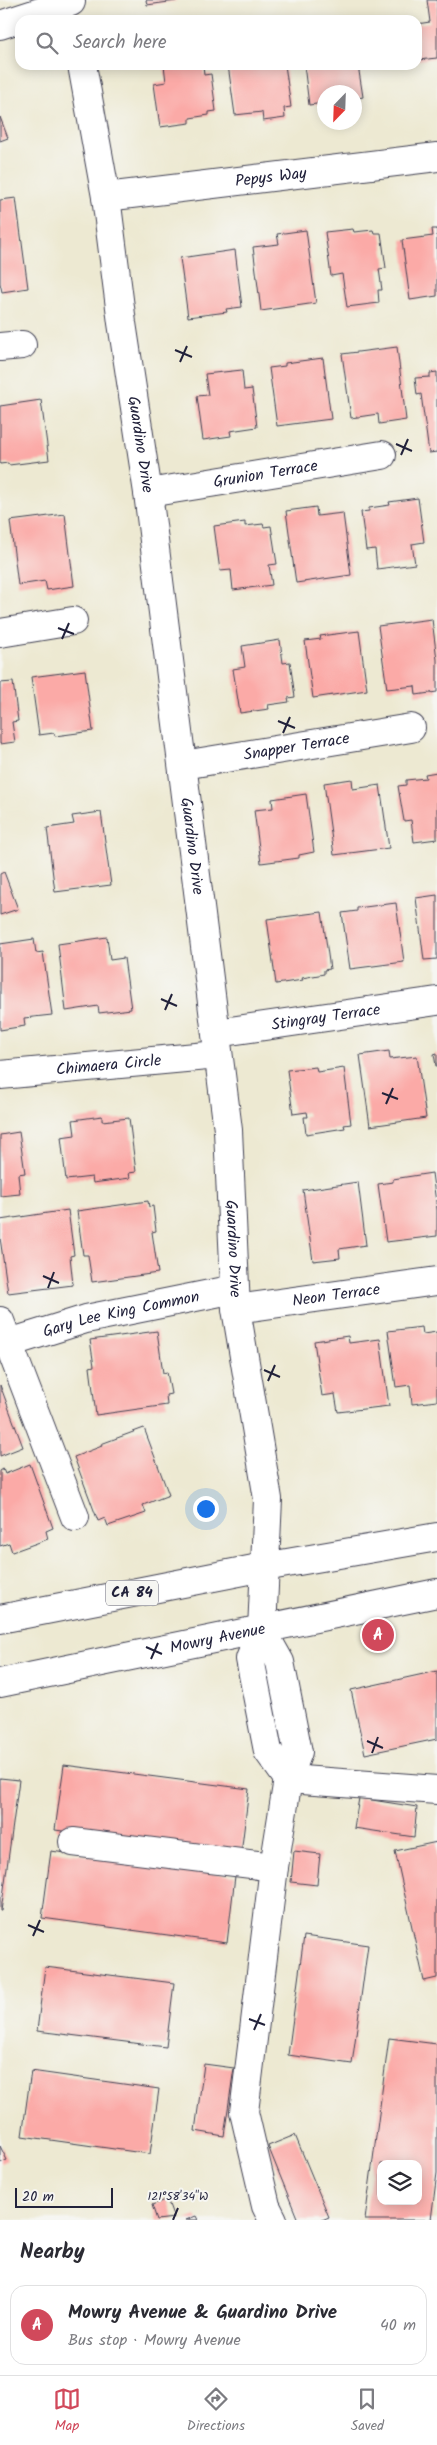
<!DOCTYPE html>
<meta charset="utf-8">
<style>
:root{--surface:#fff;--page:#f2f2f3;--text:#2b2b33;--muted:#7c7c81;--line:#e1e1e2;--accent:#d1495b}
body{margin:0;font-family:Kalam,sans-serif;background:var(--page);color:var(--text)}
.controls{position:absolute;right:15px;bottom:15px;display:grid;overflow:hidden;border-radius:10px;box-shadow:0 2px 12px #0003}
.controls button{width:45px;height:45px;display:grid;place-items:center;padding:0;border:0;border-bottom:1px solid var(--line);background:var(--surface);color:var(--text);font:25px sans-serif}
.compass{position:absolute;left:317px;top:85px;width:45px;height:45px;border-radius:50%;background:var(--surface);box-shadow:0 2px 12px #0003;rotate:203deg}
.scale{position:absolute;left:15px;bottom:12px;width:98px;box-sizing:border-box;padding-left:5px;border:2px solid #22223b;border-top:0;font-size:14px;line-height:18px;white-space:nowrap;color:#22223b;-webkit-text-stroke:4px #f6f6f2;paint-order:stroke}
.you{position:absolute;left:205px;top:1508px;width:18px;height:18px;margin:-12px;border:4px solid #fff;border-radius:50%;background:#1a73e8;box-shadow:0 0 0 8px #1a73e833}
.badge{display:grid;place-items:center;width:32px;height:32px;border-radius:50%;background:var(--accent);color:#fff;font-size:16px;font-weight:700}
.pin{position:absolute;translate:-50% -50%;border:2px solid #fff;box-shadow:0 1px 5px #0006}
.list{margin:0;padding:0;list-style:none}
h2{display:flex;justify-content:space-between;align-items:center;height:65px;margin:0;padding:0 20px;font-size:21px}
h2 small{font-size:16px;font-weight:400;color:var(--muted)}
.list li{display:grid;grid-template-columns:32px 1fr auto;gap:15px;align-items:center;box-sizing:border-box;height:80px;margin:0 10px 10px;padding:0 10px;border:1px solid var(--line);border-radius:15px}
.list b{display:block;font-size:19px;white-space:nowrap}
.list p{margin:0;font-size:16px;white-space:nowrap;color:var(--muted)}
.list em{font-size:16px;font-style:normal;color:var(--muted)}
.icon{flex:none;width:28px;height:28px;fill:none;stroke:currentColor;stroke-width:2;stroke-linecap:round;stroke-linejoin:round}
.map{position:relative;flex:none;width:437px;height:2220px;overflow:hidden}
.search{position:absolute;background:var(--surface);box-shadow:0 2px 12px #0003;left:15px;right:15px;top:15px;height:55px;display:flex;align-items:center;gap:12px;box-sizing:border-box;padding:0 18px;border-radius:15px;color:var(--muted);font-size:19px}
.sheet{height:155px;background:var(--surface)}
nav{display:flex;justify-content:space-around;align-items:center;box-sizing:border-box;height:70px;border-top:1px solid var(--line);background:var(--surface);font-size:14px;color:var(--muted)}
nav a{display:grid;justify-items:center;gap:2px}
nav .on{color:var(--accent)}
.map>svg:first-child{display:block}
.building{fill:#fbaaa7;fill-rule:evenodd}
.lines{fill:none;stroke-linecap:round;stroke-linejoin:round}
.minor-casing{stroke:#404052;stroke-width:30}
.major-casing{stroke:#404052;stroke-width:30}
.minor{stroke:#fff;stroke-width:28}
.major{stroke:#fff;stroke-width:28}
.ticks{fill:none;stroke:#22223b;stroke-width:2}
.labels{text-anchor:middle;dominant-baseline:central;stroke-width:4;stroke-linejoin:round;paint-order:stroke}
.shield{fill:#f6f6f2;stroke:#626272;stroke-width:1}
.shield-label{font-size:15px;font-weight:bold;fill:#22223b}
.street-label{font-size:16px;fill:#22223b;stroke:#f6f6f2}
.ticks-label{font-size:12px;text-anchor:middle;fill:#22223b;stroke:#f6f6f2;stroke-width:4;stroke-linejoin:round;paint-order:stroke}
</style>
<div class="map">
<svg width="437" height="2220" viewBox="0 0 437 2220">
<rect width="100%" height="100%" fill="#f6f6f2"/>
<filter id="ink" filterUnits="userSpaceOnUse"><feTurbulence type="fractalNoise" baseFrequency=".02" numOctaves="2"/><feDisplacementMap in="SourceGraphic" scale="10" xChannelSelector="R" yChannelSelector="G"/><feConvolveMatrix kernelMatrix="1 2 1 2 8 2 1 2 1" color-interpolation-filters="sRGB"/></filter>
<filter id="wash" filterUnits="userSpaceOnUse"><feTurbulence type="fractalNoise" baseFrequency=".0096" numOctaves="4" result="noise"/><feDisplacementMap in="SourceGraphic" scale="20" xChannelSelector="R" yChannelSelector="G"/><feGaussianBlur stdDeviation="1.12" result="paint"/><feColorMatrix in="noise" values="0 0 0 0 0 0 0 0 0 0 0 0 0 0 0 0 0 1.4 0 .05"/><feComposite in="paint" operator="in"/></filter>
<g filter="url(#wash)">
<rect width="100%" height="100%" fill="#ede9d2"/>
<g id="blocks">
<!-- building -->
<g class="building">
<polygon points="146,0 176,0 176,1 147,5"/>
<polygon points="427,0 437,0 437,58 418,60 417,24 430,22"/>
<polygon points="164,65 203,65 204,75 211,74 216,111 209,112 209,115 190,118 190,123 160,127 154,84 166,82"/>
<polygon points="228,65 285,65 291,107 284,108 285,118 263,121 262,112 235,115"/>
<polygon points="304,65 358,65 363,97 354,99 354,92 324,92 324,103 309,105"/>
<polygon points="0,117 8,138 0,141"/>
<polygon points="16,198 28,288 2,292 0,283 0,200"/>
<polygon points="353,229 354,232 373,230 374,233 381,233 386,268 379,269 382,290 378,290 379,303 347,307 342,274 331,276 325,232"/>
<polygon points="432,229 437,229 437,296 410,300 402,240 433,236"/>
<polygon points="306,230 316,303 261,311 253,247 279,244 277,234"/>
<polygon points="235,250 242,307 226,309 227,312 188,317 180,258"/>
<polygon points="397,347 406,420 379,424 378,414 351,418 342,354"/>
<polygon points="323,358 331,419 277,426 269,368 285,366 285,363"/>
<polygon points="242,370 244,390 252,389 257,427 230,431 231,436 203,440 197,396 208,395 205,374"/>
<polygon points="437,372 437,452 429,453 421,394 417,395 415,378 430,377 430,373"/>
<polygon points="41,400 49,460 9,465 8,463 0,464 0,406"/>
<polygon points="418,498 424,542 412,544 415,564 377,569 375,549 366,550 361,512 369,511 369,508 390,505 389,502"/>
<polygon points="316,507 317,516 343,513 351,575 296,583 286,511"/>
<polygon points="65,514 74,586 47,590 45,581 18,585 10,521"/>
<polygon points="245,522 245,526 263,524 264,527 271,526 277,564 269,565 272,585 233,590 231,570 220,571 214,526"/>
<polygon points="432,619 437,660 437,692 416,695 415,686 387,689 378,626"/>
<polygon points="359,631 367,690 313,698 305,641 321,639 320,636"/>
<polygon points="280,640 283,663 290,662 295,697 288,698 289,702 268,705 269,709 240,713 233,669 245,667 242,646"/>
<polygon points="85,670 93,731 55,736 54,733 39,735 31,677"/>
<polygon points="13,682 18,721 12,722 15,742 0,744 0,683"/>
<polygon points="437,772 437,839 414,842 411,820 404,821 398,786 406,785 406,780 426,778 425,774"/>
<polygon points="352,779 353,789 380,785 389,848 334,855 324,783"/>
<polygon points="306,794 314,852 299,855 299,858 261,863 254,810 273,808 272,799"/>
<polygon points="101,812 111,885 55,892 47,828 74,824 72,816"/>
<polygon points="4,872 18,909 0,915 0,874"/>
<polygon points="437,895 437,959 424,960 416,898"/>
<polygon points="396,903 404,962 350,969 342,913 357,911 357,908"/>
<polygon points="322,912 330,969 324,970 324,974 302,978 303,980 276,984 267,919"/>
<polygon points="107,937 110,960 124,958 131,1009 99,1013 98,1006 66,1011 58,944"/>
<polygon points="34,939 36,953 43,952 52,1015 24,1018 25,1026 0,1030 0,944"/>
<polygon points="389,1051 390,1059 417,1056 426,1118 370,1126 360,1055"/>
<polygon points="437,1053 437,1066 436,1066 434,1054"/>
<polygon points="316,1067 317,1072 344,1068 351,1124 344,1125 345,1128 306,1134 304,1117 308,1117 307,1112 293,1114 287,1070"/>
<polygon points="102,1116 102,1121 129,1118 136,1172 129,1173 130,1178 93,1183 92,1177 66,1180 61,1137 75,1135 73,1120"/>
<polygon points="19,1132 25,1173 18,1174 20,1194 0,1196 0,1135"/>
<polygon points="432,1173 437,1210 437,1236 386,1242 378,1184 393,1182 393,1179"/>
<polygon points="358,1182 366,1245 339,1249 340,1258 313,1261 303,1190"/>
<polygon points="148,1201 149,1207 153,1206 156,1231 152,1232 158,1273 92,1282 88,1255 83,1255 77,1211"/>
<polygon points="68,1210 74,1255 70,1256 73,1285 8,1293 0,1238 0,1220"/>
<polygon points="422,1327 423,1334 437,1332 437,1401 412,1404 410,1385 396,1387 388,1331"/>
<polygon points="157,1331 163,1373 167,1372 171,1394 166,1395 167,1405 96,1415 90,1367 94,1366 90,1340"/>
<polygon points="348,1336 349,1343 380,1339 389,1406 338,1412 335,1394 322,1396 314,1341"/>
<polygon points="0,1385 23,1447 0,1456"/>
<polygon points="144,1428 169,1495 143,1505 146,1513 108,1526 105,1518 98,1521 74,1457 102,1446 101,1444"/>
<polygon points="30,1464 53,1528 46,1531 48,1539 12,1552 9,1543 0,1546 0,1471 3,1469 5,1474"/>
<polygon points="437,1671 437,1739 365,1754 351,1690"/>
<polygon points="64,1765 249,1789 241,1854 55,1830"/>
<polygon points="0,1778 19,1780 1,1911 0,1911"/>
<polygon points="359,1798 417,1807 414,1837 354,1828"/>
<polygon points="437,1842 437,1978 424,1981 395,1851"/>
<polygon points="51,1851 235,1876 227,1943 42,1918"/>
<polygon points="294,1851 320,1854 317,1885 291,1882"/>
<polygon points="304,1936 368,1945 352,2064 288,2055"/>
<polygon points="45,1967 174,1983 166,2047 37,2031"/>
<path d="M389,2038l48,6v129l-6,47h-66zM381,2164h37v37h-37z"/>
<polygon points="204,2064 234,2068 224,2136 195,2131"/>
<polygon points="31,2071 159,2089 150,2154 22,2136"/>
<polygon points="295,2135 329,2217 322,2220 298,2220 268,2146"/>
<polygon points="0,2146 7,2160 0,2163"/>
<polygon points="167,2199 174,2218 157,2220 152,2205"/>
<polygon points="196,2216 198,2220 186,2220"/>
</g>
</g>
</g>
<g filter="url(#ink)">
<use href="#blocks" fill-opacity="0" stroke="#404052" stroke-width="1"/>
<g class="lines">
<!-- minor casing -->
<g class="minor-casing">
<g id="minor">
<polyline points="0,25 71,2"/>
<path id="s1" d="M82,65l24,132 16,126 26,170 80,637 8,179 32,190 -6,131 -12,29 18,92 20,28"/>
<path id="s2" d="M106,197l331,-40"/>
<polyline points="0,347 22,345"/>
<path id="s3" d="M148,493l234,-38"/>
<polyline points="0,633 73,621"/>
<path id="s4" d="M183,765l228,-37"/>
<path id="s5" d="M216,1033l221,-32"/>
<path id="s6" d="M0,1075l218,-20"/>
<path id="s7" d="M236,1309l201,-28"/>
<polyline points="0,1321 75,1517"/>
<path id="s8" d="M9,1343l77,-24 149,-30"/>
<polyline points="262,1630 280,1662 298,1752 288,1779 274,1867 244,2112 266,2206 273,2220"/>
<polyline points="288,1779 437,1790"/>
<polyline points="73,1842 274,1867"/>
</g>
</g>
<!-- major casing -->
<g class="major-casing">
<g id="major">
<polyline points="0,1619 264,1567 437,1537"/>
<path id="s9" d="M0,1683l437,-90"/>
</g>
</g>
<!-- minor -->
<use href="#minor" class="minor"/>
<!-- major -->
<use href="#major" class="major"/>
</g>
</g>
<!-- ticks -->
<path class="ticks" d="M175,350l17,7M180,362l7,-16M396,444l16,7M401,455l7,-16M58,628l16,6M62,639l7,-16M278,721l17,7M283,733l7,-16M161,999l16,7M165,1010l7,-16M382,1093l16,6M386,1104l7,-16M43,1276l16,7M48,1288l6,-16M264,1370l16,7M268,1381l7,-16M146,1647l16,7M151,1659l7,-16M367,1741l16,7M372,1753l6,-16M28,1925l16,7M33,1936l7,-16M249,2019l16,6M254,2030l7,-16M173,2220l5,-12"/>
<g class="labels">
<!-- shield labels -->
<rect class="shield" x="106" y="1580.5" width="52" height="25" rx="4"/>
<g class="shield-label">
<text x="132" y="1593">CA 84</text>
</g>
<!-- street labels -->
<g class="street-label">
<text stroke="none"><textPath href="#s2" startOffset="166">Pepys Way</textPath></text>
<text stroke="none"><textPath href="#s1" startOffset="384">Guardino Drive</textPath></text>
<text stroke="none"><textPath href="#s3" startOffset="119">Grunion Terrace</textPath></text>
<text stroke="none"><textPath href="#s4" startOffset="115">Snapper Terrace</textPath></text>
<text stroke="none"><textPath href="#s1" startOffset="789">Guardino Drive</textPath></text>
<text stroke="none"><textPath href="#s5" startOffset="111">Stingray Terrace</textPath></text>
<text stroke="none"><textPath href="#s6" startOffset="109">Chimaera Circle</textPath></text>
<text stroke="none"><textPath href="#s1" startOffset="1194">Guardino Drive</textPath></text>
<text stroke="none"><textPath href="#s7" startOffset="101">Neon Terrace</textPath></text>
<text stroke="none"><textPath href="#s8" startOffset="116">Gary Lee King Common</textPath></text>
<text stroke="none"><textPath href="#s9" startOffset="222">Mowry Avenue</textPath></text>
</g>
</g>
<g class="ticks-label">
<text x="178" y="2200">121°58'34"W</text>
</g>
</svg>
<div class="controls">
<button><svg class="icon" aria-label="layers" viewBox="0 0 24 24"><path d="M12 4l9 5-9 5-9-5zM3 14l9 5 9-5"/></svg></button>
</div>
<svg class="compass" viewBox="-18 -18 36 36"><path d="M0-13l5 13h-10z" fill="#e53935"/><path d="M0 13l5-13h-10z" fill="#7c7c81"/></svg>
<div class="scale">20 m</div>
<div class="you"></div>
<div class="pin badge" style="left:378px;top:1635px">A</div>
<div class="search"><svg class="icon" aria-label="search" viewBox="0 0 24 24"><circle cx="10" cy="10" r="6"/><path d="M15 15l6 6"/></svg>Search here</div>
</div>
<section class="sheet">
<h2>Nearby<small></small></h2>
<ul class="list">
<li><span class="badge">A</span><div><b>Mowry Avenue &amp; Guardino Drive</b><p>Bus stop · Mowry Avenue</p></div><em>40 m</em></li>
</ul>
</section>
<nav>
<a class="on"><svg class="icon" aria-label="map" viewBox="0 0 24 24"><path d="M3 6l6-2 6 2 6-2v14l-6 2-6-2-6 2zM9 4v14M15 6v14"/></svg>Map</a>
<a><svg class="icon" aria-label="directions" viewBox="0 0 24 24"><path d="M12 3l9 9-9 9-9-9zM9 14v-3h6M13 9l2 2-2 2"/></svg>Directions</a>
<a><svg class="icon" aria-label="saved" viewBox="0 0 24 24"><path d="M7 4h10v16l-5-4-5 4z"/></svg>Saved</a>
</nav>
